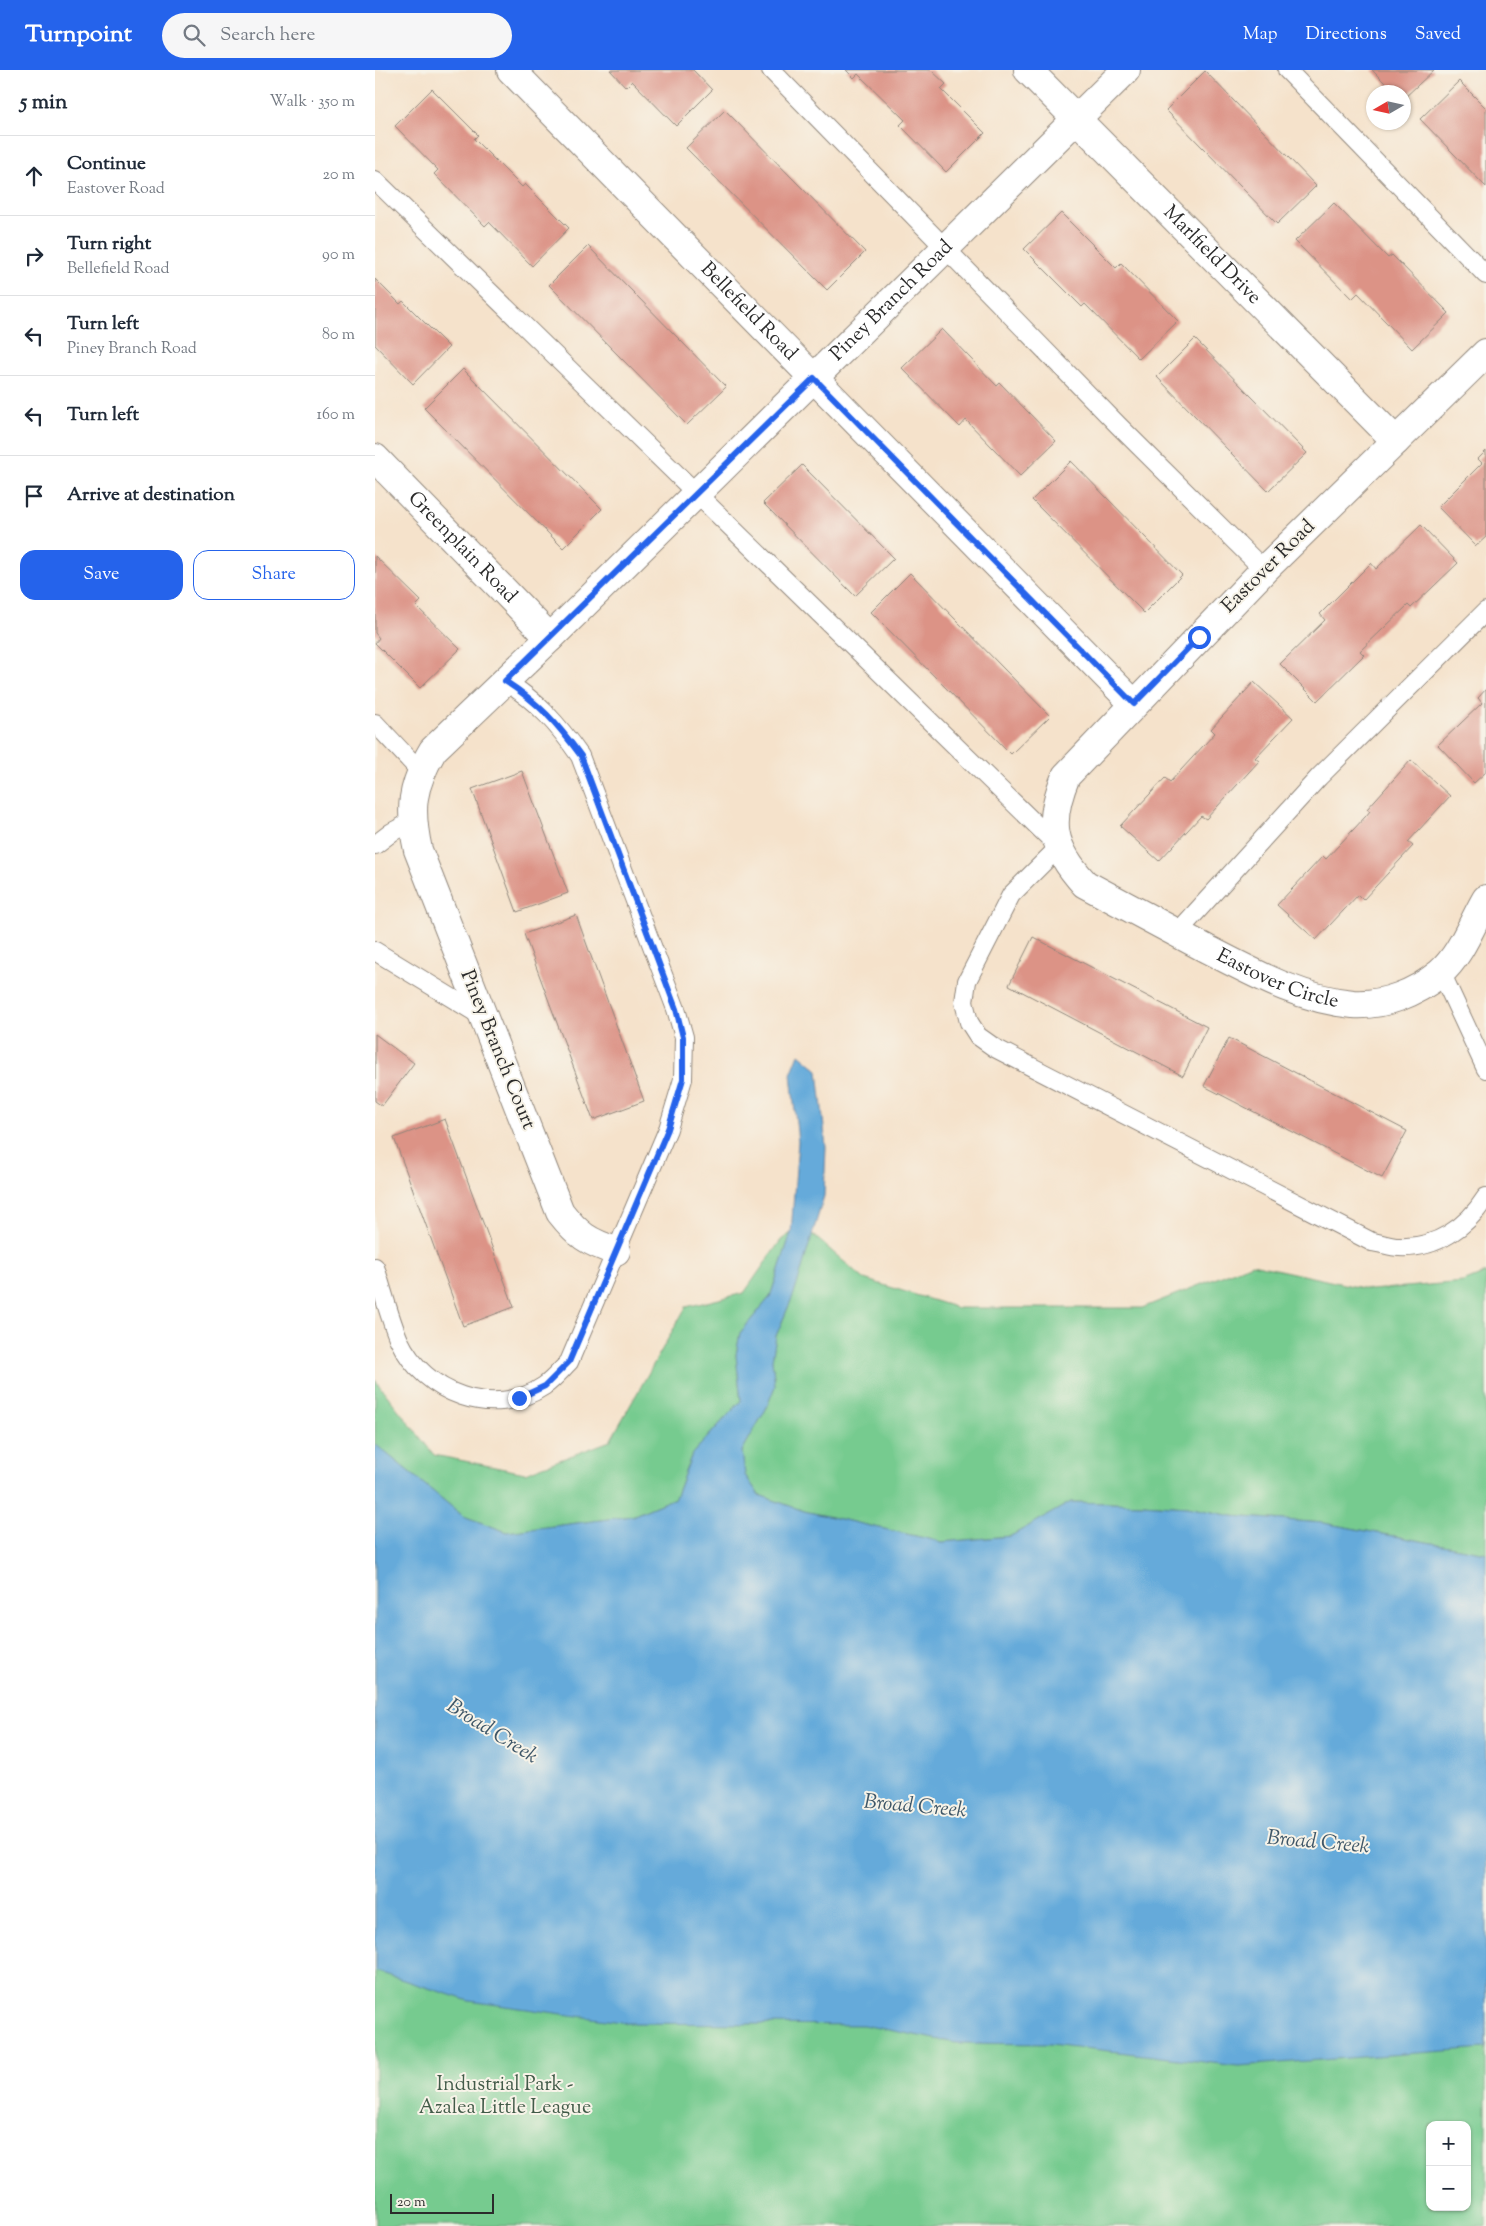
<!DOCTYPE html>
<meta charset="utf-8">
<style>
:root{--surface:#fff;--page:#f6f6f7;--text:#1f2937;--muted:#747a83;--line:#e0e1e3;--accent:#2563eb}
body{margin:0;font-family:"Sorts Mill Goudy",serif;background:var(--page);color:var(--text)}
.controls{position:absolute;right:15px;bottom:15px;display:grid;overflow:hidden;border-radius:10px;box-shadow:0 1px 4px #0004}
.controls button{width:45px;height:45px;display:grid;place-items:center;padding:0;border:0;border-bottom:1px solid var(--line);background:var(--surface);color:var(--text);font:25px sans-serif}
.compass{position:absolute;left:991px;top:15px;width:45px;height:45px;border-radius:50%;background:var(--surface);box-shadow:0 1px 4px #0004;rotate:261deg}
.scale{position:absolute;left:15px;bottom:12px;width:104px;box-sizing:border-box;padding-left:5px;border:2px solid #2b2b2b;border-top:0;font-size:14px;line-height:18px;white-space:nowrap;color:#2b2b2b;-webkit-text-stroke:4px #f7f3e8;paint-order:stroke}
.stop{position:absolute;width:15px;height:15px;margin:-11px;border:4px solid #2563eb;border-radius:50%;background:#fff}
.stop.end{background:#2563eb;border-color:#fff;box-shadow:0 1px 5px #0008}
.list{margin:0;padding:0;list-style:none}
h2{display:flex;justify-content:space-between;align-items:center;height:65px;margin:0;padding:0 20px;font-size:21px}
h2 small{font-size:16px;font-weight:400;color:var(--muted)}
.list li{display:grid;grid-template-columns:32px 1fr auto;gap:15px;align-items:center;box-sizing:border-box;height:80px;padding:0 20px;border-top:1px solid var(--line)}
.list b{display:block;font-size:19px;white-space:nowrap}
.list p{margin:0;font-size:16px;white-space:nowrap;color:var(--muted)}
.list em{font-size:16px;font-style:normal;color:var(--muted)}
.actions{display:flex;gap:10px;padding:15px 20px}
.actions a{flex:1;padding:11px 0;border:1px solid var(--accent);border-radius:15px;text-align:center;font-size:18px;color:var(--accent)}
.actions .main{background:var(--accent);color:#fff}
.icon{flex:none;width:28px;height:28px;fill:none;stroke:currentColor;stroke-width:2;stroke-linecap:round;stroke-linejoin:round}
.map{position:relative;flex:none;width:1111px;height:2156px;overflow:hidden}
header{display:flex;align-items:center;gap:30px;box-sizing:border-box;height:70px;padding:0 25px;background:var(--accent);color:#fff}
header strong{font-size:24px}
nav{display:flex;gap:28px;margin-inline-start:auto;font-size:18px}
.search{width:350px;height:45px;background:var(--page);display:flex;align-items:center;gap:12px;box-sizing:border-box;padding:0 18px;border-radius:28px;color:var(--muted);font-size:19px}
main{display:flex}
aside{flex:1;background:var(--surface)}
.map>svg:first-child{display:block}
.green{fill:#76cb8f;stroke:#507b5d;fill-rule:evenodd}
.water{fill:#65aada;stroke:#486a82}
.building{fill:#dc9386}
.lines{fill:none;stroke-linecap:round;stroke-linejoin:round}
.lane-casing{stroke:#90867b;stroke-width:20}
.street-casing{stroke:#90867b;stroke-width:30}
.lane{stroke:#fff;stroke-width:18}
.street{stroke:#fff;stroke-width:28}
.route{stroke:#2563eb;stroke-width:6}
.labels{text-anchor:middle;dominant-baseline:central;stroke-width:4;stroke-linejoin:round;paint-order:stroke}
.street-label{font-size:20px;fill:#2b2b2b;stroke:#f7f3e8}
.park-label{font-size:20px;fill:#425b49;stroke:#f7f3e8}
.water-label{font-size:21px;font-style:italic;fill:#3f5768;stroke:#f7f3e8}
</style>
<header>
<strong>Turnpoint</strong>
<div class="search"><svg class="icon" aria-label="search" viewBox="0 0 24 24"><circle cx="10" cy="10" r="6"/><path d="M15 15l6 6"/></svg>Search here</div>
<nav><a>Map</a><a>Directions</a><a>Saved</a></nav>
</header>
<main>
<aside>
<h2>5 min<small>Walk · 350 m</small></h2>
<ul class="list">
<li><svg class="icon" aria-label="ahead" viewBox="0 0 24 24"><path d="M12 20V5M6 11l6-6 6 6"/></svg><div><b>Continue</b><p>Eastover Road</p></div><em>20 m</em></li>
<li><svg class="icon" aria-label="right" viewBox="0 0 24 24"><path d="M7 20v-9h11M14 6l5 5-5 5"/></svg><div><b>Turn right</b><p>Bellefield Road</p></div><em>90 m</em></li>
<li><svg class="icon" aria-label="left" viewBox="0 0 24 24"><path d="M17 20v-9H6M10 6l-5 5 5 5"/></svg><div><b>Turn left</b><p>Piney Branch Road</p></div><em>80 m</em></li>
<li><svg class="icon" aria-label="left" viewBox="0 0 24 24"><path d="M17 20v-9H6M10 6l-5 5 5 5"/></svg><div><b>Turn left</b></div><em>160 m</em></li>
<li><svg class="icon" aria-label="arrive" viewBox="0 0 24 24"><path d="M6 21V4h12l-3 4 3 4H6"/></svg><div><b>Arrive at destination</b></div></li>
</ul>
<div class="actions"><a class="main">Save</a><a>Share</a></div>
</aside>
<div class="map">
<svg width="1111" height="2156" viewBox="0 0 1111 2156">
<rect width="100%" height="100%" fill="#f7f3e8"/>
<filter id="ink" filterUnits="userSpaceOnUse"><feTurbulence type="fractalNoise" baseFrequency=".02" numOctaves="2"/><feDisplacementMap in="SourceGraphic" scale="10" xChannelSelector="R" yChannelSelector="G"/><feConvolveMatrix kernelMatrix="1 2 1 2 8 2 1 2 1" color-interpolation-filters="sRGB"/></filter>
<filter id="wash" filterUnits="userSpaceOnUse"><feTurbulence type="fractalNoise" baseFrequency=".0096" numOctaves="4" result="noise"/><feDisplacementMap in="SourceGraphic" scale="20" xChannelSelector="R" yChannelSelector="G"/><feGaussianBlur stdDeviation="1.12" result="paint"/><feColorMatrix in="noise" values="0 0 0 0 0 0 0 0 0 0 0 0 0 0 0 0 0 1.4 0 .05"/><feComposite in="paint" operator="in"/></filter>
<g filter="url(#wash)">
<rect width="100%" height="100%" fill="#f5e2cb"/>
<!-- green -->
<g class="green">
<polygon points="416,1163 395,1227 365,1263 361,1285 366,1331 317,1384 300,1428 257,1446 132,1462 88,1446 0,1374 0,1310 59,1385 150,1403 235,1371 311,1237 369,1223 406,1170"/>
<polygon points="437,1164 489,1209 583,1238 767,1238 877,1194 996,1220 1088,1212 1111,1203 1111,1483 948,1453 857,1446 812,1437 767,1434 696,1432 636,1466 567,1472 429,1441 384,1425 370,1405 367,1381 391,1339 400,1316 397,1290 401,1266 420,1221"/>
<path d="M0,1869l1111,89v198h-1111zM1055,2055h37v82h-37z"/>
</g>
<!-- water -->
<polygon class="water" points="424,984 443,1000 451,1077 449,1126 420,1221 401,1266 397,1290 400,1316 391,1339 367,1381 370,1405 384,1425 429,1441 567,1472 636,1466 696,1432 767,1434 812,1437 857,1446 948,1453 1111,1483 1111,1978 863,1996 675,1974 581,1973 488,1955 253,1953 94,1931 0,1901 0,1374 88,1446 132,1462 257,1446 300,1428 317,1384 366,1331 361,1285 365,1263 395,1227 416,1163 423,1072 416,1004"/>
<g id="blocks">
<!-- building -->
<g class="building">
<polygon points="235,0 318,0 337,20 301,56 257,11 251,17"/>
<polygon points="471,0 556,0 571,14 566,19 610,63 571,102 525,55 530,50 483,4 479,8"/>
<polygon points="997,0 1059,0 1028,29 1028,22 1019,22"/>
<polygon points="830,1 941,116 902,154 791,40"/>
<polygon points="1084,11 1111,38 1111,117 1045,49"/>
<polygon points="57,19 103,65 99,69 147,117 150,114 194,158 157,196 114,152 110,156 59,104 63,100 20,56"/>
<polygon points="350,40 490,182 452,220 311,78"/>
<polygon points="959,133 1013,188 1017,185 1074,243 1037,279 983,223 977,229 920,171"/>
<polygon points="686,143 741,198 746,193 803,251 764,289 710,234 707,237 649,179"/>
<polygon points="213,176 351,317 312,355 174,215"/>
<polygon points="0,209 25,234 28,231 74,277 38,314 0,275"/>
<polygon points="567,259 622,316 625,313 681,371 645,406 591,350 585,357 527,298"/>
<polygon points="820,269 932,383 893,421 782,307"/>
<polygon points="88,299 227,439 188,478 49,338"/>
<polygon points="1111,381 1111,467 1101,476 1063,437 1107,393 1103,389"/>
<polygon points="696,391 807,505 769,543 657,430"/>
<polygon points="427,395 519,488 480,526 388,433"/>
<polygon points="1046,455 1083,493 1036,538 1033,535 985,581 989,585 942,631 905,594 950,550 945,544 996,493 1001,499"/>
<polygon points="0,486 46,531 41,536 85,579 45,618 0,573 4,568 0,563"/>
<polygon points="535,503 675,646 636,684 496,542"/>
<polygon points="879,612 918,648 880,688 884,691 831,749 826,746 784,791 745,756 790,708 795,712 840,663 836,659"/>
<polygon points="1111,619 1111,702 1099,713 1063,675 1107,633 1103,628"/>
<polygon points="1036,690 1075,726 1033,772 1038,776 988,830 983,825 941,870 902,835 948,786 951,789 991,746 995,741 992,739"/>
<polygon points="147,701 193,823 142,842 97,719"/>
<polygon points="201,845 269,1031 218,1050 149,864"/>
<polygon points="658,867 832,957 808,1006 634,915"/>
<polygon points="0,964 39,993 7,1036 0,1031"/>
<polygon points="854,968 1032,1061 1007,1108 829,1016"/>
<polygon points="70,1049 139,1237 88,1256 19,1068"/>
</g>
</g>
</g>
<g filter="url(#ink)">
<use href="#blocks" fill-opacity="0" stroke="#90867b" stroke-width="1"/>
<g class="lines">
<!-- lane casing -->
<g class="lane-casing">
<g id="lane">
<polyline points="396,0 744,356 889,500"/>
<polyline points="912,0 1111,205"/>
<path d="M0,110l684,667 -48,48 -44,86 -3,21 5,20 9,14 17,12 377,194c9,1 18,5 27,5 37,2 68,-20 87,-50"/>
<polyline points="0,653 45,701"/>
<polyline points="0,775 17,762 36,752"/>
<polyline points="802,863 944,707 1111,541"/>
<polyline points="0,881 108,947"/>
<polyline points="1066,902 1111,999"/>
<path d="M0,1197c8,24 14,50 24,73 25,54 95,80 145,46 9,-6 17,-16 25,-24l99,-233 15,-50 1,-42 -8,-28 -96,-253c-23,-33 -41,-53 -75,-75"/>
</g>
</g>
<!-- street casing -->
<g class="street-casing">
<g id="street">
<path id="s1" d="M136,0l623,634"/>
<path id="s2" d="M653,0l368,371"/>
<path id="s3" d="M1111,283l-222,217 -198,206c-19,46 -15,71 19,108 40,21 80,43 120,64 47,24 94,51 148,56 31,2 63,-11 87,-31 21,-18 32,-50 46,-74"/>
<path id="s4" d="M0,388l175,180"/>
<path id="s5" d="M241,1181c-28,-9 -38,-16 -56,-39l-142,-362c-9,-41 -7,-63 15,-100l117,-112 576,-568"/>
</g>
</g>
<!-- lane -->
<use href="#lane" class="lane"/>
<!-- street -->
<use href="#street" class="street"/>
</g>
</g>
<g class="lines" filter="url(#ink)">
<!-- route -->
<path class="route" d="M144,1328l26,-12 24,-24 99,-233 15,-50v-42l-7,-28 -95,-253c-24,-33 -42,-53 -76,-75l309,-303 320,326 65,-67"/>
</g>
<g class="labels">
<!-- street labels -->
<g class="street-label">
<text stroke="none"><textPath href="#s2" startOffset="261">Marlfield Drive</textPath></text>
<text stroke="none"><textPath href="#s5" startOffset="1205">Piney Branch Road</textPath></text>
<text stroke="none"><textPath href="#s1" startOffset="339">Bellefield Road</textPath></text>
<text stroke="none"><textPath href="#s4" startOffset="125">Greenplain Road</textPath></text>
<text transform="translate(894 497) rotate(-45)">Eastover Road</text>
<text stroke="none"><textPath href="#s3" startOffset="930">Eastover Circle</textPath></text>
<text transform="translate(122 980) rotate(68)">Piney Branch Court</text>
</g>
<!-- park labels -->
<g class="park-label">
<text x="130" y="2015">Industrial Park -<tspan x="130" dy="23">Azalea Little League</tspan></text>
</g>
<!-- water labels -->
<g class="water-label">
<text transform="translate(117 1662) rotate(32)">Broad Creek</text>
<text transform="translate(540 1737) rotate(5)">Broad Creek</text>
<text transform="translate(943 1773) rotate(5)">Broad Creek</text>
</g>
</g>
</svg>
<div class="controls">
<button>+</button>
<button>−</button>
</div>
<svg class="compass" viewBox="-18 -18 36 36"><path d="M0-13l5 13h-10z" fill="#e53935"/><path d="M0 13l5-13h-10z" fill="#747a83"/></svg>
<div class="scale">20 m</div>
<div class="stop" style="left:824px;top:567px"></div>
<div class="stop end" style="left:144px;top:1328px"></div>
</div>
</main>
